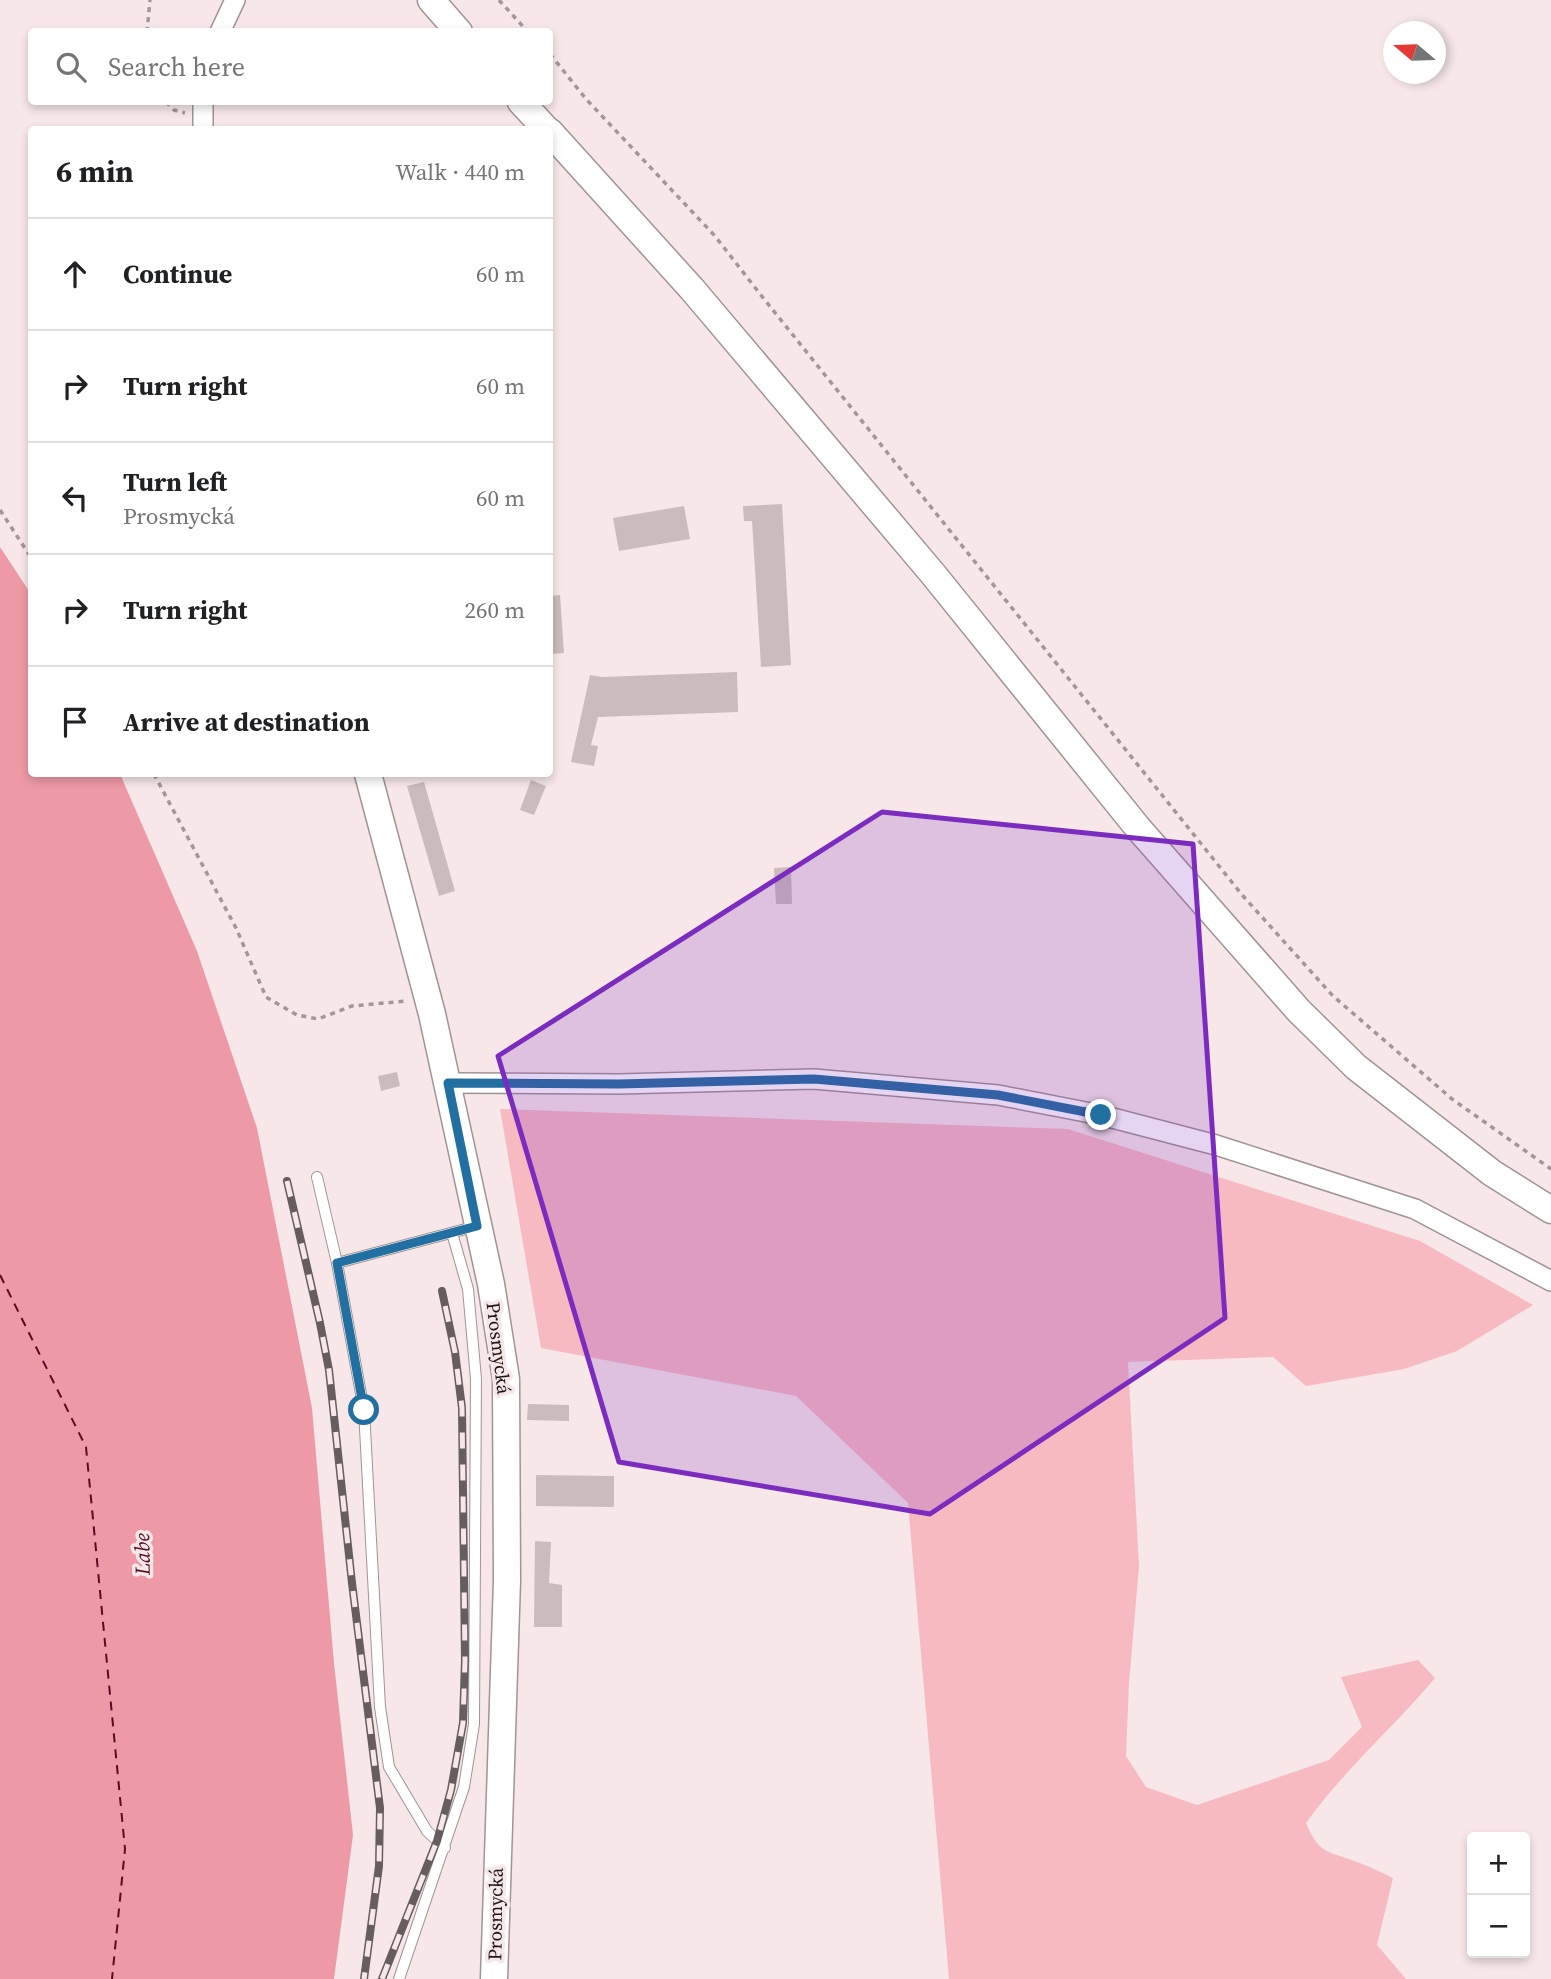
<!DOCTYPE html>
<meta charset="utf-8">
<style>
:root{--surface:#fff;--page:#f2f2f2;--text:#202124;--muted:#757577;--line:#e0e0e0}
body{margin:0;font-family:"Source Serif 4",serif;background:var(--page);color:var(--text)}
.controls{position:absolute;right:21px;bottom:21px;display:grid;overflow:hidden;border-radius:7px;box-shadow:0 4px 10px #0003}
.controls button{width:63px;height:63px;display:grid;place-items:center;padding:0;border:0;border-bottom:2px solid var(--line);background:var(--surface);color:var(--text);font:35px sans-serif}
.compass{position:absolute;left:1383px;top:21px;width:63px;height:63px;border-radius:50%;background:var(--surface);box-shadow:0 4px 10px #0003;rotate:289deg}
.stop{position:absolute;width:21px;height:21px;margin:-16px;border:5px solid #226fa1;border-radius:50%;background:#fff}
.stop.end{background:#226fa1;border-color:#fff;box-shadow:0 2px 7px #0008}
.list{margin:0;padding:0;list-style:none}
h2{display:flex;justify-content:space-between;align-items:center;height:91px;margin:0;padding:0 28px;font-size:30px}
h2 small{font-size:23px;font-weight:400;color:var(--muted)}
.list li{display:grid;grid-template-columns:46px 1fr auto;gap:21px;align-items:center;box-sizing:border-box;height:112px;padding:0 28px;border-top:2px solid var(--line)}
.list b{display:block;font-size:26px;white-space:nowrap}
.list p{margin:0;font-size:23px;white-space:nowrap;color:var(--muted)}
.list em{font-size:23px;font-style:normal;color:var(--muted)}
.icon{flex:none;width:38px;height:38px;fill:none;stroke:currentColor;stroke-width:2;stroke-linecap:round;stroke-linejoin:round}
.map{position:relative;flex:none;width:1551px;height:1979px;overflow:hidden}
.search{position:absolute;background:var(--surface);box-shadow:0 4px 10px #0003;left:28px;top:28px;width:525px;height:77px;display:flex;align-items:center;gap:18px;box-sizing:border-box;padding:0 24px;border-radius:7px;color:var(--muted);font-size:26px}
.panel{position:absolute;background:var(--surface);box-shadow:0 4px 10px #0003;left:28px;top:126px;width:525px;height:651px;border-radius:7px}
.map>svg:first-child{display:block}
.green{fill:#f7bac1}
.water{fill:#ee9aa6}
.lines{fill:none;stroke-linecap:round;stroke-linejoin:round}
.ferry{stroke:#570d21;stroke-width:2;stroke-dasharray:9 7;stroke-linecap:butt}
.building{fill:#cbbbbd}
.lane-casing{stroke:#a29394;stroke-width:12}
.street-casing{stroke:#a29394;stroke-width:22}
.secondary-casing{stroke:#a29394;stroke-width:29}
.path{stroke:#a29697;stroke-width:3.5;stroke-dasharray:5 5;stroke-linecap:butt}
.lane{stroke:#fff;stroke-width:10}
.street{stroke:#fff;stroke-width:19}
.secondary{stroke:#fff;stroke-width:26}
.rail-casing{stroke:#665d5e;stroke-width:8}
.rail{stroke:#f7e7e8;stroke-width:5;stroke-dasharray:16;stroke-linecap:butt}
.route{stroke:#226fa1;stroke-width:9}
.marked{fill:#7b2cbf;fill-opacity:0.2;stroke:#7b2cbf;stroke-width:5;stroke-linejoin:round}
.labels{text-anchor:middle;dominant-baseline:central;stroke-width:7;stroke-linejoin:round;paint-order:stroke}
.street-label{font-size:19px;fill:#1c1717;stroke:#f7e7e8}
.water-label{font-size:21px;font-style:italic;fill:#570d21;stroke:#f7e7e8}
</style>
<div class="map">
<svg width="1551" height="1979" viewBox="0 0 1551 1979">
<rect width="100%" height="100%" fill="#f7e7e8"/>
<!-- green -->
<path class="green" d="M500,1109l568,20 352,112 113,64 -76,46 -53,18 -98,17 -33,-29 -145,5 11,204 -10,117 -3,73 20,31 51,18 132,-45 33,-33 -21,-50 77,-17 17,18c-42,50 -92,93 -129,145 14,35 27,28 56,41 11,4 21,9 31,14l-16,67 29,34h-457l-41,-476 -112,-107 -255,-48z"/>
<!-- water -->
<polygon class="water" points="0,547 31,594 32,774 120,774 197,951 257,1128 312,1408 334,1663 353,1835 334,1979 0,1979"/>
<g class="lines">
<!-- ferry -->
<polyline class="ferry" points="0,1275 86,1447 125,1849 112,1979"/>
</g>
<!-- building -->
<g class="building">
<polygon points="782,504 791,665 761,667 752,521 744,521 743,506"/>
<polygon points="684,506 690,539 619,551 613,518"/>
<polygon points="560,595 564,653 550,654 550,596"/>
<polygon points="737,672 738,712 598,717 591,745 598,746 594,766 571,762 590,675 602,677"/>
<polygon points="531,780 546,786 534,815 520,810"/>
<polygon points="424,782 455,891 439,896 407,786"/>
<polygon points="791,867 792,904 776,904 774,868"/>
<polygon points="397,1072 400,1086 381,1091 378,1076"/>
<polygon points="528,1404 569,1405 569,1421 527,1420"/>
<polygon points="536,1475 614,1476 614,1507 536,1506"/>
<polygon points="535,1541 551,1542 549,1583 562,1585 562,1627 534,1627"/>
</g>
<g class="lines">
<!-- lane casing -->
<g class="lane-casing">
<g id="lane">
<polyline points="317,1177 337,1263 364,1410 380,1707 389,1767 427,1831 445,1848"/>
<polyline points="337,1263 477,1226"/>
<polyline points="399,1979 464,1787 474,1724 476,1379 468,1289 452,1233"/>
</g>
</g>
<!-- street casing -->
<g class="street-casing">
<g id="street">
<polyline points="220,32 235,0"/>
<polyline points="203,130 203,102"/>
<polyline points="448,1083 619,1084 814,1079 998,1095 1101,1115 1216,1145 1415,1209 1551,1281"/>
</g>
</g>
<!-- secondary casing -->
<g class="secondary-casing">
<g id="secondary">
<polyline points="431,0 459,32"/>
<polyline points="521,102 547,130"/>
<polyline points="550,132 692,289 933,574 1138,828 1299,1011 1356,1067 1492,1173 1551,1210"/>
<polyline points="368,774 432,1014 491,1284 506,1379 507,1580 494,1979"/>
</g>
</g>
<!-- path -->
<g class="path">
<polyline points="499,0 528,32"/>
<polyline points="147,32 150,0"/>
<polyline points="550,54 586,99 715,236 760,294 1243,896 1333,996 1452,1099 1551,1169"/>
<polyline points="166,102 174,110 185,113"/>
<polyline points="0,510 32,559"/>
<polyline points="154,774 236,928 266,997 297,1015 318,1019 352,1006 406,1001"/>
</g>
<!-- lane -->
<use href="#lane" class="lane"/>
<!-- street -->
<use href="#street" class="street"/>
<!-- secondary -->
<use href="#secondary" class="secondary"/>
<!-- rail casing -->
<g class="rail-casing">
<g id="rail">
<polyline points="287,1181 320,1323 329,1370 352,1583 380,1808 379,1866 364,1979"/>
<polyline points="382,1979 437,1841 451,1790 463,1723 465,1660 462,1408 455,1352 442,1291"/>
</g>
</g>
<!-- rail -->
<use href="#rail" class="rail"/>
</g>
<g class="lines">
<!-- route -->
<polyline class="route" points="364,1410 337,1263 477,1226 448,1083 619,1084 814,1079 998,1095 1101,1115"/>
</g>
<!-- marked area -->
<path class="marked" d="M882,812l311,32 32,474 -295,196 -311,-52 -121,-406z"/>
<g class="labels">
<!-- street labels -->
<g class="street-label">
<text transform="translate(499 1348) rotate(83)">Prosmycká</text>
<text transform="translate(495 1914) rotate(-89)">Prosmycká</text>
</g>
<!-- water labels -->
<g class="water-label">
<text transform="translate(142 1554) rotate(-91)">Labe</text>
</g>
</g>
</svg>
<div class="controls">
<button>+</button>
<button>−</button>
</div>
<svg class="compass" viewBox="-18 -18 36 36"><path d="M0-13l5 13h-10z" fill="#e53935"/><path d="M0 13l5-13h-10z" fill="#757577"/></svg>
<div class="stop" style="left:364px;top:1410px"></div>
<div class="stop end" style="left:1101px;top:1115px"></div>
<div class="search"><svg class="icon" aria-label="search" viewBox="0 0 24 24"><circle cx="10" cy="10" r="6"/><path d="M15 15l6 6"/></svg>Search here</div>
<section class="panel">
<h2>6 min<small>Walk · 440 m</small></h2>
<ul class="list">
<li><svg class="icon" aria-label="ahead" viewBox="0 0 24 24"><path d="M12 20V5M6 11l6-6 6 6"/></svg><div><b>Continue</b></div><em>60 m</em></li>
<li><svg class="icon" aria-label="right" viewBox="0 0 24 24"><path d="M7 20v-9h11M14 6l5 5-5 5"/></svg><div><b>Turn right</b></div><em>60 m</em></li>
<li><svg class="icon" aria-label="left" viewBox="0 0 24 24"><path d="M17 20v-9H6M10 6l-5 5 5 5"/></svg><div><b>Turn left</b><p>Prosmycká</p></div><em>60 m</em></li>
<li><svg class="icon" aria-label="right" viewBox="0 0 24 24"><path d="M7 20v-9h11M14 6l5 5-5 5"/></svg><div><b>Turn right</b></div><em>260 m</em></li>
<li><svg class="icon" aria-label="arrive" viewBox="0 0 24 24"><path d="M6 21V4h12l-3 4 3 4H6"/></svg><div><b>Arrive at destination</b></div></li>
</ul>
</section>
</div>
